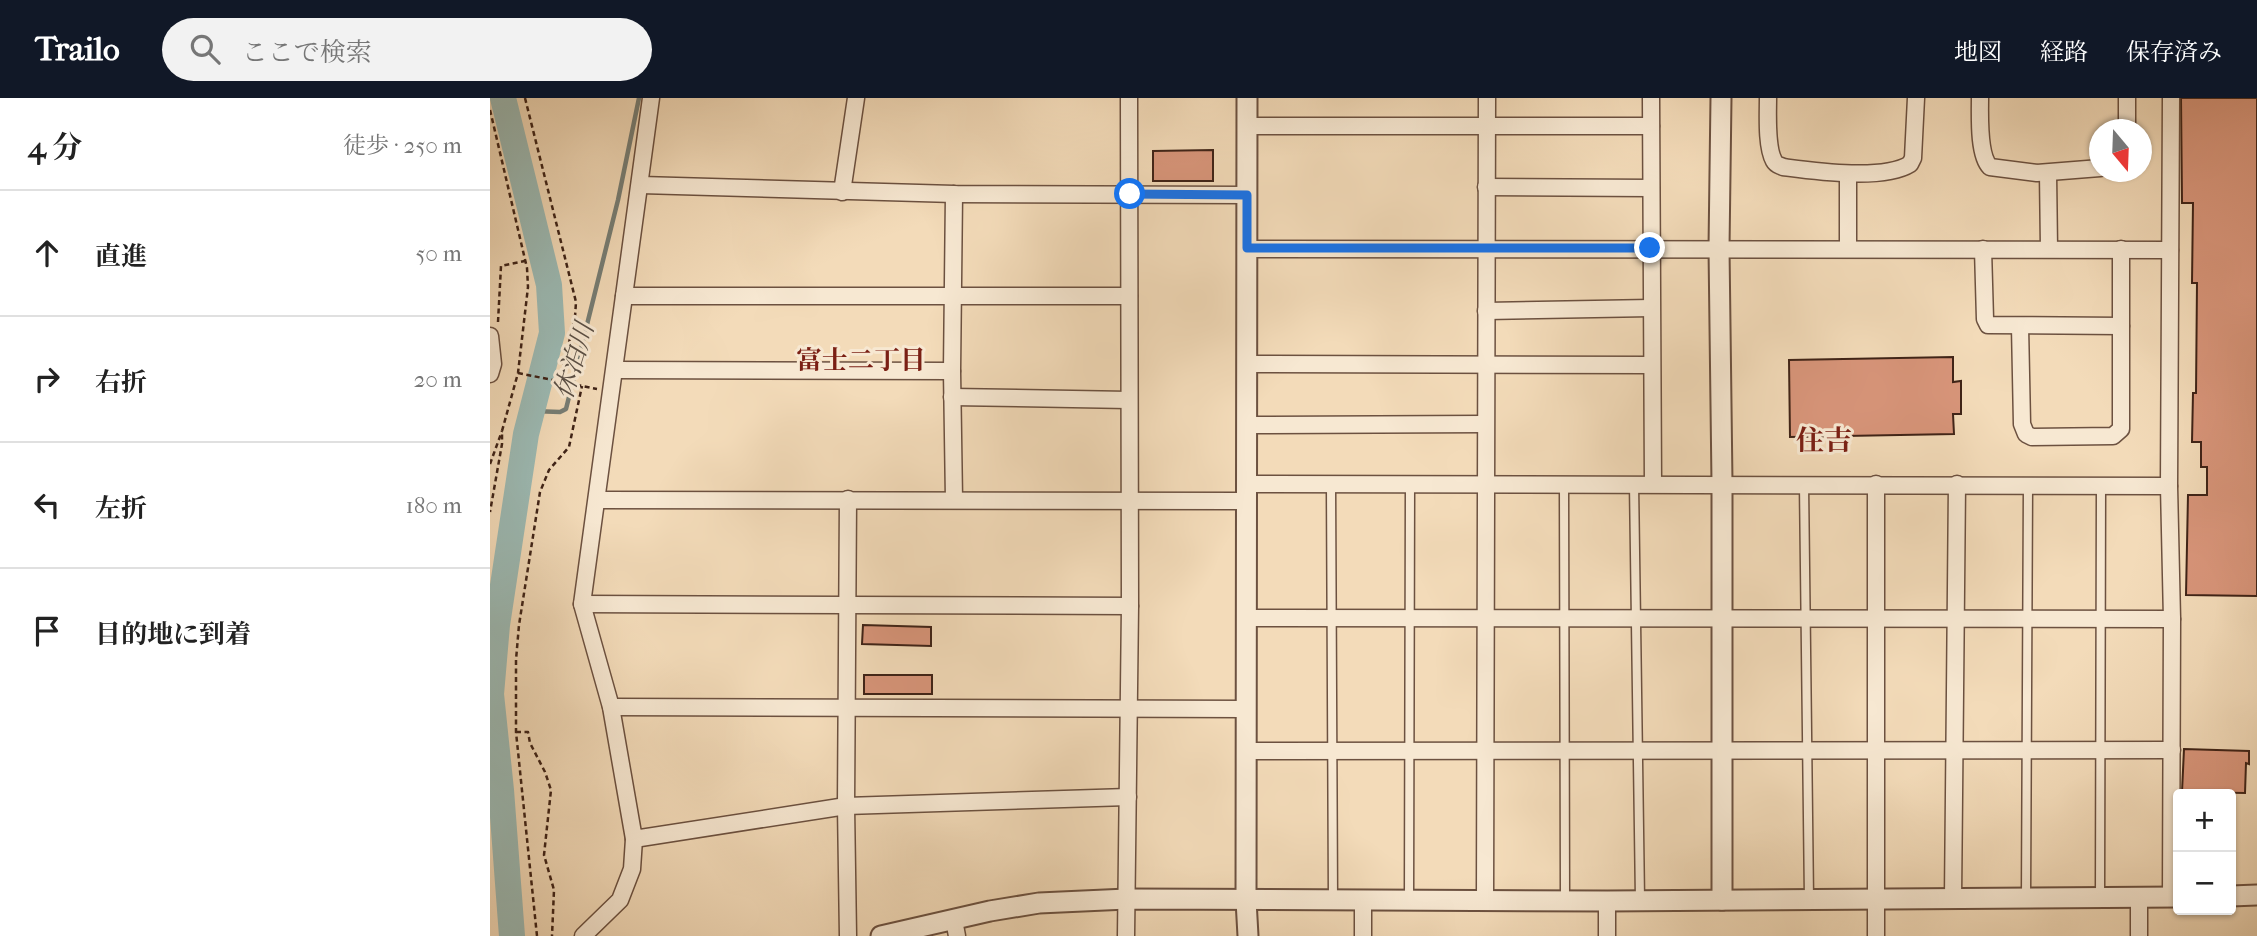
<!DOCTYPE html>
<html lang="ja">
<meta charset="utf-8">
<style>
:root{--surface:#fff;--page:#f2f2f2;--text:#222;--muted:#767676;--line:#e0e0e0;--accent:#111827}
body{margin:0;font-family:"IM FELL French Canon","Noto Serif JP",serif;background:var(--page);color:var(--text)}
.controls{position:absolute;right:21px;bottom:21px;display:grid;overflow:hidden;border-radius:7px;box-shadow:0 2px 5px #0004}
.controls button{width:63px;height:63px;display:grid;place-items:center;padding:0;border:0;border-bottom:2px solid var(--line);background:var(--surface);color:var(--text);font:35px sans-serif}
.compass{position:absolute;left:1599px;top:21px;width:63px;height:63px;border-radius:50%;background:var(--surface);box-shadow:0 2px 5px #0004;rotate:161deg}
.stop{position:absolute;width:21px;height:21px;margin:-16px;border:5px solid #1a73e8;border-radius:50%;background:#fff}
.stop.end{background:#1a73e8;border-color:#fff;box-shadow:0 2px 7px #0008}
.list{margin:0;padding:0;list-style:none}
h2{display:flex;justify-content:space-between;align-items:center;height:91px;margin:0;padding:0 28px;font-size:30px}
h2 small{font-size:23px;font-weight:400;color:var(--muted)}
.list li{display:grid;grid-template-columns:46px 1fr auto;gap:21px;align-items:center;box-sizing:border-box;height:126px;padding:0 28px;border-top:2px solid var(--line)}
.list b{display:block;font-size:26px;white-space:nowrap}
.list em{font-size:23px;font-style:normal;color:var(--muted)}
.icon{flex:none;width:38px;height:38px;fill:none;stroke:currentColor;stroke-width:2;stroke-linecap:round;stroke-linejoin:round}
.map{position:relative;flex:none;width:1767px;height:838px;overflow:hidden}
header{display:flex;align-items:center;gap:42px;box-sizing:border-box;height:98px;padding:0 35px;background:var(--accent);color:#fff}
header strong{font-size:33px}
nav{display:flex;gap:38px;margin-inline-start:auto;font-size:24px}
.search{width:490px;height:63px;background:var(--page);display:flex;align-items:center;gap:18px;box-sizing:border-box;padding:0 24px;border-radius:38px;color:var(--muted);font-size:26px}
main{display:flex}
aside{flex:1;background:var(--surface)}
.map>svg:first-child{display:block}
.lines{fill:none;stroke-linecap:round;stroke-linejoin:round}
.stream{stroke:#777e75;stroke-width:4.5}
.river{stroke:#9cbab4;stroke-width:26}
.building{fill:#d8957a;stroke:#3f2317;stroke-width:2}
.service-casing{stroke:#6c5140;stroke-width:11}
.minor-casing{stroke:#6c5140;stroke-width:19}
.tertiary-casing{stroke:#6c5140;stroke-width:23}
.path{stroke:#3f2317;stroke-width:2.5;stroke-dasharray:5 3.5;stroke-linecap:butt}
.service{stroke:#f7e8d2;stroke-width:8}
.minor{stroke:#f7e8d2;stroke-width:16}
.tertiary{stroke:#f7e8d2;stroke-width:19}
.route{stroke:#1a73e8;stroke-width:9}
.labels{text-anchor:middle;dominant-baseline:central;stroke-width:6;stroke-linejoin:round;paint-order:stroke}
.neighbourhood-label{font-size:26px;font-weight:bold;fill:#7a1f14;stroke:#f7e8d2}
.water-label{font-size:26px;font-style:italic;fill:#5b5046;stroke:#f7e8d2}
.quarter-label{font-size:28px;font-weight:bold;fill:#7a1f14;stroke:#f7e8d2}
</style>
<header>
<strong>Trailo</strong>
<div class="search"><svg class="icon" aria-label="search" viewBox="0 0 24 24"><circle cx="10" cy="10" r="6"/><path d="M15 15l6 6"/></svg>ここで検索</div>
<nav><a>地図</a><a>経路</a><a>保存済み</a></nav>
</header>
<main>
<aside>
<h2>4 分<small>徒歩 · 250 m</small></h2>
<ul class="list">
<li><svg class="icon" aria-label="ahead" viewBox="0 0 24 24"><path d="M12 20V5M6 11l6-6 6 6"/></svg><div><b>直進</b></div><em>50 m</em></li>
<li><svg class="icon" aria-label="right" viewBox="0 0 24 24"><path d="M7 20v-9h11M14 6l5 5-5 5"/></svg><div><b>右折</b></div><em>20 m</em></li>
<li><svg class="icon" aria-label="left" viewBox="0 0 24 24"><path d="M17 20v-9H6M10 6l-5 5 5 5"/></svg><div><b>左折</b></div><em>180 m</em></li>
<li><svg class="icon" aria-label="arrive" viewBox="0 0 24 24"><path d="M6 21V4h12l-3 4 3 4H6"/></svg><div><b>目的地に到着</b></div></li>
</ul>
</aside>
<div class="map">
<svg width="1767" height="838" viewBox="0 0 1767 838">
<rect width="100%" height="100%" fill="#f3dbb9"/>
<filter id="stains"><feTurbulence type="fractalNoise" baseFrequency=".00286" numOctaves="4"/><feColorMatrix values="0 0 0 0 .2 0 0 0 0 .09 0 0 0 0 .02 0 0 0 .5 -.17"/></filter>
<radialGradient id="worn" r=".72"><stop offset=".6" stop-color="#630" stop-opacity="0"/><stop offset="1" stop-color="#630" stop-opacity=".3"/></radialGradient>
<g class="lines">
<!-- stream -->
<polyline class="stream" points="42,313 70,314 76,311 128,102 149,0"/>
<!-- river -->
<polyline class="river" points="13,0 59,187 62,235 36,336 7,527 1,596 11,692 22,838"/>
</g>
<!-- building -->
<g class="building">
<polygon points="1691,0 1767,0 1767,498 1696,497 1698,397 1717,397 1717,369 1711,369 1711,344 1702,344 1703,295 1706,295 1707,185 1702,185 1703,105 1692,105"/>
<polygon points="723,52 723,83 663,83 663,53"/>
<polygon points="1463,259 1463,284 1471,283 1471,316 1463,316 1464,336 1300,339 1299,262"/>
<polygon points="373,527 441,529 441,548 372,546"/>
<rect x="374" y="577" width="68" height="19"/>
<polygon points="1694,651 1759,653 1759,666 1756,665 1755,695 1692,694"/>
</g>
<g class="lines">
<!-- service casing -->
<g class="service-casing">
<g id="service">
<polyline points="1074,385 1075,802"/>
<polyline points="1144,385 1150,802"/>
<polyline points="841,386 843,802"/>
<polyline points="1314,386 1319,802"/>
<polyline points="1536,800 1538,387"/>
<polyline points="1610,800 1611,387"/>
<polyline points="919,802 920,386"/>
</g>
</g>
<!-- minor casing -->
<g class="minor-casing">
<g id="minor">
<polyline points="161,0 92,506 121,609 144,741 356,708 638,699"/>
<polyline points="1161,0 1163,386"/>
<path d="M1278,0c0,16 -2,49 6,63 2,4 5,4 9,6 31,4 100,14 127,-3l3,-6 3,-60"/>
<path d="M1490,0c0,17 -2,57 10,69l47,6 63,-5"/>
<polyline points="1681,0 1679,388 1682,521 1681,799"/>
<polyline points="757,28 1161,28"/>
<polyline points="1637,32 1637,0"/>
<polyline points="1558,75 1559,151"/>
<polyline points="1358,76 1358,151"/>
<polyline points="151,87 464,96 757,97"/>
<polyline points="996,89 1161,90"/>
<polyline points="352,94 366,0"/>
<polyline points="757,151 1680,152"/>
<polyline points="1493,151 1495,221 1498,227 1631,228"/>
<polyline points="134,198 639,198"/>
<polyline points="996,213 1161,210"/>
<polyline points="1530,228 1532,326 1536,336 1542,339 1623,338 1631,331 1631,151"/>
<polyline points="0,238 3,266 0,276"/>
<polyline points="757,266 1161,267"/>
<polyline points="125,272 462,273"/>
<polyline points="462,299 639,302"/>
<polyline points="757,327 995,326"/>
<polyline points="757,386 1679,388"/>
<polyline points="107,402 757,403"/>
<polyline points="464,402 462,273 464,96"/>
<polyline points="92,506 640,508"/>
<polyline points="757,520 1682,521"/>
<polyline points="121,609 756,611"/>
<polyline points="756,653 1682,652"/>
<polyline points="1649,799 1649,838"/>
<polyline points="1463,801 1467,386"/>
<polyline points="873,802 873,838"/>
<polyline points="995,802 997,0"/>
<polyline points="1117,803 1117,838"/>
<polyline points="464,822 467,838"/>
<polyline points="93,838 130,802 142,771 144,741"/>
<polyline points="358,838 356,708 358,401"/>
<polyline points="636,838 640,508 639,0"/>
<polyline points="1386,838 1386,386"/>
</g>
</g>
<!-- tertiary casing -->
<g class="tertiary-casing">
<g id="tertiary">
<polyline points="757,0 756,802 758,838"/>
<polyline points="1231,0 1229,150 1232,385 1232,802"/>
<polyline points="1741,798 1767,797"/>
<polyline points="391,838 500,813 549,805 637,801 1117,803 1688,799"/>
</g>
</g>
<!-- path -->
<g class="path">
<polyline points="35,0 86,204 85,219 70,283"/>
<polyline points="0,12 37,170 38,189 28,275 12,333 12,346 0,414"/>
<polyline points="8,224 11,168 35,163"/>
<polyline points="28,275 107,291"/>
<polyline points="0,366 12,333"/>
<polyline points="26,634 38,634 40,645 55,674 61,692 54,757 64,792 62,838"/>
<polyline points="47,838 26,634 26,562 29,527 50,394 59,372 79,349 92,288"/>
</g>
<!-- service -->
<use href="#service" class="service"/>
<!-- minor -->
<use href="#minor" class="minor"/>
<!-- tertiary -->
<use href="#tertiary" class="tertiary"/>
</g>
<g class="lines">
<!-- route -->
<polyline class="route" points="640,96 757,97 757,150 1160,150"/>
</g>
<g class="labels">
<!-- neighbourhood labels -->
<g class="neighbourhood-label">
<text x="371" y="262">富士二丁目</text>
</g>
<!-- water labels -->
<g class="water-label">
<text transform="translate(84 263) rotate(-73)">休泊川</text>
</g>
<!-- quarter labels -->
<g class="quarter-label">
<text x="1334" y="342">住吉</text>
</g>
</g>
<rect width="100%" height="100%" filter="url(#stains)"/>
<rect width="100%" height="100%" fill="url(#worn)"/>
</svg>
<div class="controls">
<button>+</button>
<button>−</button>
</div>
<svg class="compass" viewBox="-18 -18 36 36"><path d="M0-13l5 13h-10z" fill="#e53935"/><path d="M0 13l5-13h-10z" fill="#767676"/></svg>
<div class="stop" style="left:640px;top:96px"></div>
<div class="stop end" style="left:1160px;top:150px"></div>
</div>
</main>
